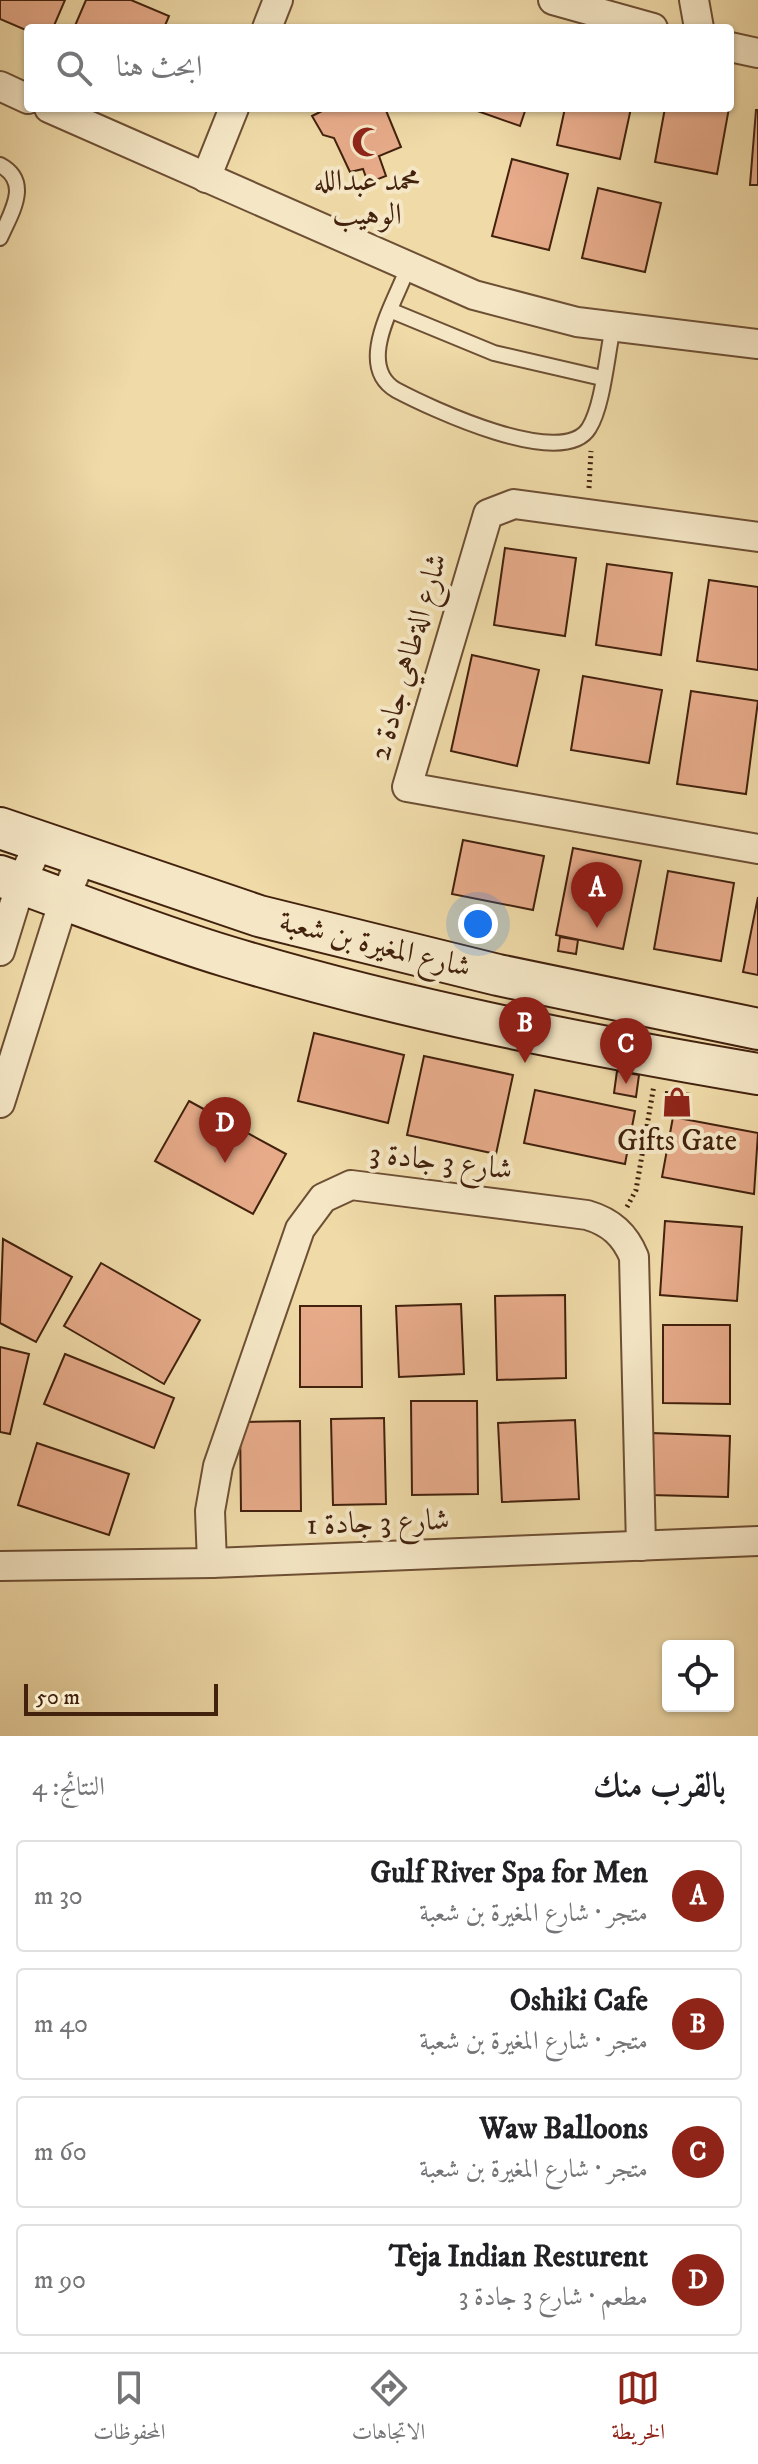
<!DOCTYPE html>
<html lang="ar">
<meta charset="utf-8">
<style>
:root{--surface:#fff;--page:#f2f2f2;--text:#202124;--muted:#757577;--line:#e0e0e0;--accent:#8f2418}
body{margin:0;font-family:"IM FELL DW Pica",Amiri,serif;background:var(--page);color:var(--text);direction:rtl}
.controls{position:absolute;right:24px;bottom:24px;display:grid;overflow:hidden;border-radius:8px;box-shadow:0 2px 6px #0004}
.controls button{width:72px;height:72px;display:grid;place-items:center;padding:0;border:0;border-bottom:2px solid var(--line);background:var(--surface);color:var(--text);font:40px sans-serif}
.scale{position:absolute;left:24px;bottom:20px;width:194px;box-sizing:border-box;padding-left:8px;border:4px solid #42210d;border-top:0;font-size:22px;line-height:28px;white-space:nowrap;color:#42210d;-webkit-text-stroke:6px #f5e7c6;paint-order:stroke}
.you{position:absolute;left:478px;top:924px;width:28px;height:28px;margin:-20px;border:6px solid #fff;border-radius:50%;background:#1a73e8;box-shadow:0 0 0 12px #1a73e833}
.badge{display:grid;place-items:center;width:52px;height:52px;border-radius:50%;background:var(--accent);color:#fff;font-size:26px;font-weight:700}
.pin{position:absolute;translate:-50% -66px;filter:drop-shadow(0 2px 4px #0008)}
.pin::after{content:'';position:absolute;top:42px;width:28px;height:24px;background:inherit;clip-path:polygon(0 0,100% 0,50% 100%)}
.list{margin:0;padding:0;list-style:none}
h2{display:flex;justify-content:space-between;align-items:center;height:104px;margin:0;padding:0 32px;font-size:34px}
h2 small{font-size:26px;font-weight:400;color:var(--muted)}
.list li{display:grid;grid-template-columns:52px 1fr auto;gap:24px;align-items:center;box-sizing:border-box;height:112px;margin:0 16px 16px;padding:0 16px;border:2px solid var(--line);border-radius:8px}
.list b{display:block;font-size:30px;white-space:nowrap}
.list p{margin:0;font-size:26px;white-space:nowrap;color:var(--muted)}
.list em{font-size:26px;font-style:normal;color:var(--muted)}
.icon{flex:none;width:44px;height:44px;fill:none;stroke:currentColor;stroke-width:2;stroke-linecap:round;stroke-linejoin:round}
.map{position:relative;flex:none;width:758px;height:1736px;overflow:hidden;direction:ltr}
.search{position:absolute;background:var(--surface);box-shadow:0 2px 6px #0004;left:24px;right:24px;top:24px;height:88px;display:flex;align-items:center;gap:20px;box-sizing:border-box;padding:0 28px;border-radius:8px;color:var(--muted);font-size:30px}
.sheet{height:616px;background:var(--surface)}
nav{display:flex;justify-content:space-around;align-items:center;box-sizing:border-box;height:112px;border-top:2px solid var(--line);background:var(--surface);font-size:22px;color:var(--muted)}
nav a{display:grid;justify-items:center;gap:4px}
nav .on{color:var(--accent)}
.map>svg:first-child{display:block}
.building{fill:#e7ab8a;stroke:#42210d;stroke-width:2}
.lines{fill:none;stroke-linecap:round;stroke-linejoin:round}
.service-casing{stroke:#6d4f34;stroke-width:18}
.minor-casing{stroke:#6d4f34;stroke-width:32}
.secondary-casing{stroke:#42210d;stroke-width:44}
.path{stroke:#42210d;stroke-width:5;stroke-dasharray:2 4;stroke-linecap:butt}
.service{stroke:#f5e7c6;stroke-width:14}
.minor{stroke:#f5e7c6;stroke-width:28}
.secondary{stroke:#f5e7c6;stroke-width:40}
.labels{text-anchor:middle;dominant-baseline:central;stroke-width:8;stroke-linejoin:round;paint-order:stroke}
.poi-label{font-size:30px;fill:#42210d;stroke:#f5e7c6}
.street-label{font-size:30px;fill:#42210d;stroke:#f5e7c6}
</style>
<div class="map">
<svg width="758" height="1736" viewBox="0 0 758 1736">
<rect width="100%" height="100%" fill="#efdaa8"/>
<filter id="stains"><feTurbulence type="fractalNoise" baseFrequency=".0025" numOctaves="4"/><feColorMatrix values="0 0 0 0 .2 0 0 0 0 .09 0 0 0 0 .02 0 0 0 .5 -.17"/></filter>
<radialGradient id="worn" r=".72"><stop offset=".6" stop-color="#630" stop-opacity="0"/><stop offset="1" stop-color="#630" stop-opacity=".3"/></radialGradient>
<!-- building -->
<g class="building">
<polygon points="0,0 65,0 53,28 28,28 28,31 0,19"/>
<polygon points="86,0 131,0 169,16 164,28 74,28"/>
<polygon points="328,108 385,108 401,147 379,156 386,176 368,183 363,169 350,172 334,138 323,135 312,116"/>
<polygon points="469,108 526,108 520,126"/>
<polygon points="565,108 631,108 620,159 557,145"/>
<polygon points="665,108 729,108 717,174 655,162"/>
<polygon points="756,110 758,110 758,185 750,185"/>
<polygon points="512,159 568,174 549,250 492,236"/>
<polygon points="598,188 661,203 645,272 582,258"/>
<polygon points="505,548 576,558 565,636 494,625"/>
<polygon points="607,564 672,573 661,655 596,645"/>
<polygon points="709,580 758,587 758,670 697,661"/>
<polygon points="472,655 539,670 517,766 451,751"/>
<polygon points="583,676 662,690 649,763 571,750"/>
<polygon points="691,691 758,701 746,794 677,784"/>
<polygon points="463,840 544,856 533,910 452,894"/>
<polygon points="573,848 641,861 623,949 556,935"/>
<polygon points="668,871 734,883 721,961 654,949"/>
<polygon points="758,897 758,975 743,972"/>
<polygon points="560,937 578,940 576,954 558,951"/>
<polygon points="314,1033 404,1055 388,1123 298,1101"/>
<polygon points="424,1056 513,1075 496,1154 407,1135"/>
<polygon points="617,1071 639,1075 636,1097 614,1093"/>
<polygon points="535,1090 635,1111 625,1164 524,1143"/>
<polygon points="666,1092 690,1094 688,1113 664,1111"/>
<polygon points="189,1101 286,1154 253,1214 155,1161"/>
<polygon points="673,1117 758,1133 754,1194 662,1177"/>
<polygon points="665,1221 742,1227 737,1301 660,1295"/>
<polygon points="3,1239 72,1277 36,1342 0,1323"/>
<polygon points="101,1263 200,1320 164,1384 64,1326"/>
<polygon points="565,1295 566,1378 497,1380 495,1296"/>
<polygon points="461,1304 464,1374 399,1377 396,1306"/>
<polygon points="300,1306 361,1306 362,1387 300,1387"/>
<polygon points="663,1325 730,1325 730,1404 663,1403"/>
<polygon points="0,1347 29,1354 10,1434 0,1432"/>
<polygon points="65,1354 174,1398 154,1448 44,1404"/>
<polygon points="411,1401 477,1401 478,1494 412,1495"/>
<polygon points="384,1418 386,1504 333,1505 331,1419"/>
<polygon points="575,1420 579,1499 502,1502 498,1423"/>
<polygon points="300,1421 301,1511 241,1511 240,1422"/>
<polygon points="652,1433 730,1436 728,1497 650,1495"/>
<polygon points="37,1443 129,1474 109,1535 18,1505"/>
</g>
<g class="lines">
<!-- service casing -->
<g class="service-casing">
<g id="service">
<path d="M0,165c32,17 11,48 0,73"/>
<path d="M408,267c-12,34 -54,98 -12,123 34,18 167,81 193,38 14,-22 18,-74 24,-101"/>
<polyline points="392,311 494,353 602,378"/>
</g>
</g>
<!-- minor casing -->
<g class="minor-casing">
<g id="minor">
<polyline points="553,0 653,28"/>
<polyline points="694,0 699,28"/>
<polyline points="267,28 278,0"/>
<polyline points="730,47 758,53"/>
<polyline points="0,86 28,99"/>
<polyline points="49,108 474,295 577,322 758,344"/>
<polyline points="206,178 234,108"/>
<polyline points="758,537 514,504 488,514 407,787 758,849"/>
<polyline points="0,951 21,883 39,843"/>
<polyline points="0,1103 64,900 81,859"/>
<path d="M212,1563l-2,-52 8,-45 82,-237 23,-31 28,-13 236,30c24,7 38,20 47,42l7,289"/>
<polyline points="0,1566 212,1563 758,1541"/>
</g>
</g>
<!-- secondary casing -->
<g class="secondary-casing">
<g id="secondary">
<polyline points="0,828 259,916 498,975 758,1029"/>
<path d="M0,876c76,27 152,58 229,81 172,52 352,87 529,117"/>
</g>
</g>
<!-- path -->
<g class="path">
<polyline points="589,488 591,451"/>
<polyline points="627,1207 636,1190 654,1085"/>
</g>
<!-- service -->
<use href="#service" class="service"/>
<!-- minor -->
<use href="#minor" class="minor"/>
<!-- secondary -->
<use href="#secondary" class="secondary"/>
</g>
<!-- icons -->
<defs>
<g id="mosque-bare" transform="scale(2.4)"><path d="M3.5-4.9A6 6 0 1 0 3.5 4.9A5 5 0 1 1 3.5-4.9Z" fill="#8f2418" stroke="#f5e7c6" stroke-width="2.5" paint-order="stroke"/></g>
<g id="shop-bare" transform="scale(2.4)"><path d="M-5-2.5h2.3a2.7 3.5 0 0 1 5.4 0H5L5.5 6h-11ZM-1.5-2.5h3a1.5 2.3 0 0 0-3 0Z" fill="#8f2418" stroke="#f5e7c6" stroke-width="2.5" paint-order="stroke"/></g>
</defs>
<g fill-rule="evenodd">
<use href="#mosque-bare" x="367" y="142"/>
<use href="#shop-bare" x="677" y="1102"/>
</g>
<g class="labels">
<!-- poi labels -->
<g class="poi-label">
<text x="367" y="181">محمد عبدالله<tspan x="367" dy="34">الوهيب</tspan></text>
<text x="677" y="1141">Gifts Gate</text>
</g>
<!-- street labels -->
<g class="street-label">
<text transform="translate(409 657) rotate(-74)">شارع الةطاهي جادة 2</text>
<text transform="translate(375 945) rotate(14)">شارع المغيرة بن شعبة</text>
<text transform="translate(441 1162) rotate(7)">شارع 3 جادة 3</text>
<text transform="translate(378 1523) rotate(-2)">شارع 3 جادة 1</text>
</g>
</g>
<rect width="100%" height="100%" filter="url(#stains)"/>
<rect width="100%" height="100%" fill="url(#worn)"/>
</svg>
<div class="controls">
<button><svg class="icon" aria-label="locate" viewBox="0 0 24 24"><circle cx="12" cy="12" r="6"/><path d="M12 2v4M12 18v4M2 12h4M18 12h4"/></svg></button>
</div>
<div class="scale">50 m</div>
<div class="you"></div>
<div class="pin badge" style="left:597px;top:928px">A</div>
<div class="pin badge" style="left:525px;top:1063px">B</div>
<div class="pin badge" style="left:626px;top:1084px">C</div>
<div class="pin badge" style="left:225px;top:1163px">D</div>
<div class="search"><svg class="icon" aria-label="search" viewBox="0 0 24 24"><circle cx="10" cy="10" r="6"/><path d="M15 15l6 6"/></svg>ابحث هنا</div>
</div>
<section class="sheet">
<h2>بالقرب منك<small>النتائج: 4</small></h2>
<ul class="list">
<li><span class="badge">A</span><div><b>Gulf River Spa for Men</b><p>متجر · شارع المغيرة بن شعبة</p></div><em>30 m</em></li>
<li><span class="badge">B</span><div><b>Oshiki Cafe</b><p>متجر · شارع المغيرة بن شعبة</p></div><em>40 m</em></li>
<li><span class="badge">C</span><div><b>Waw Balloons</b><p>متجر · شارع المغيرة بن شعبة</p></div><em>60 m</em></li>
<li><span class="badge">D</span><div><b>Teja Indian Resturent</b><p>مطعم · شارع 3 جادة 3</p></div><em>90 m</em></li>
</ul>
</section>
<nav>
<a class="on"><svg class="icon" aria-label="map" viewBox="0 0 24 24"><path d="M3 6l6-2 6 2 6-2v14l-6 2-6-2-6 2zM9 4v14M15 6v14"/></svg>الخريطة</a>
<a><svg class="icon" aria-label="directions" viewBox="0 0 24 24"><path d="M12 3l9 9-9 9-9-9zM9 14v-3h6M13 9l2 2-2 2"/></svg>الاتجاهات</a>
<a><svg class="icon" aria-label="saved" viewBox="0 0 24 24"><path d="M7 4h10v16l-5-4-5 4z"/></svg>المحفوظات</a>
</nav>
